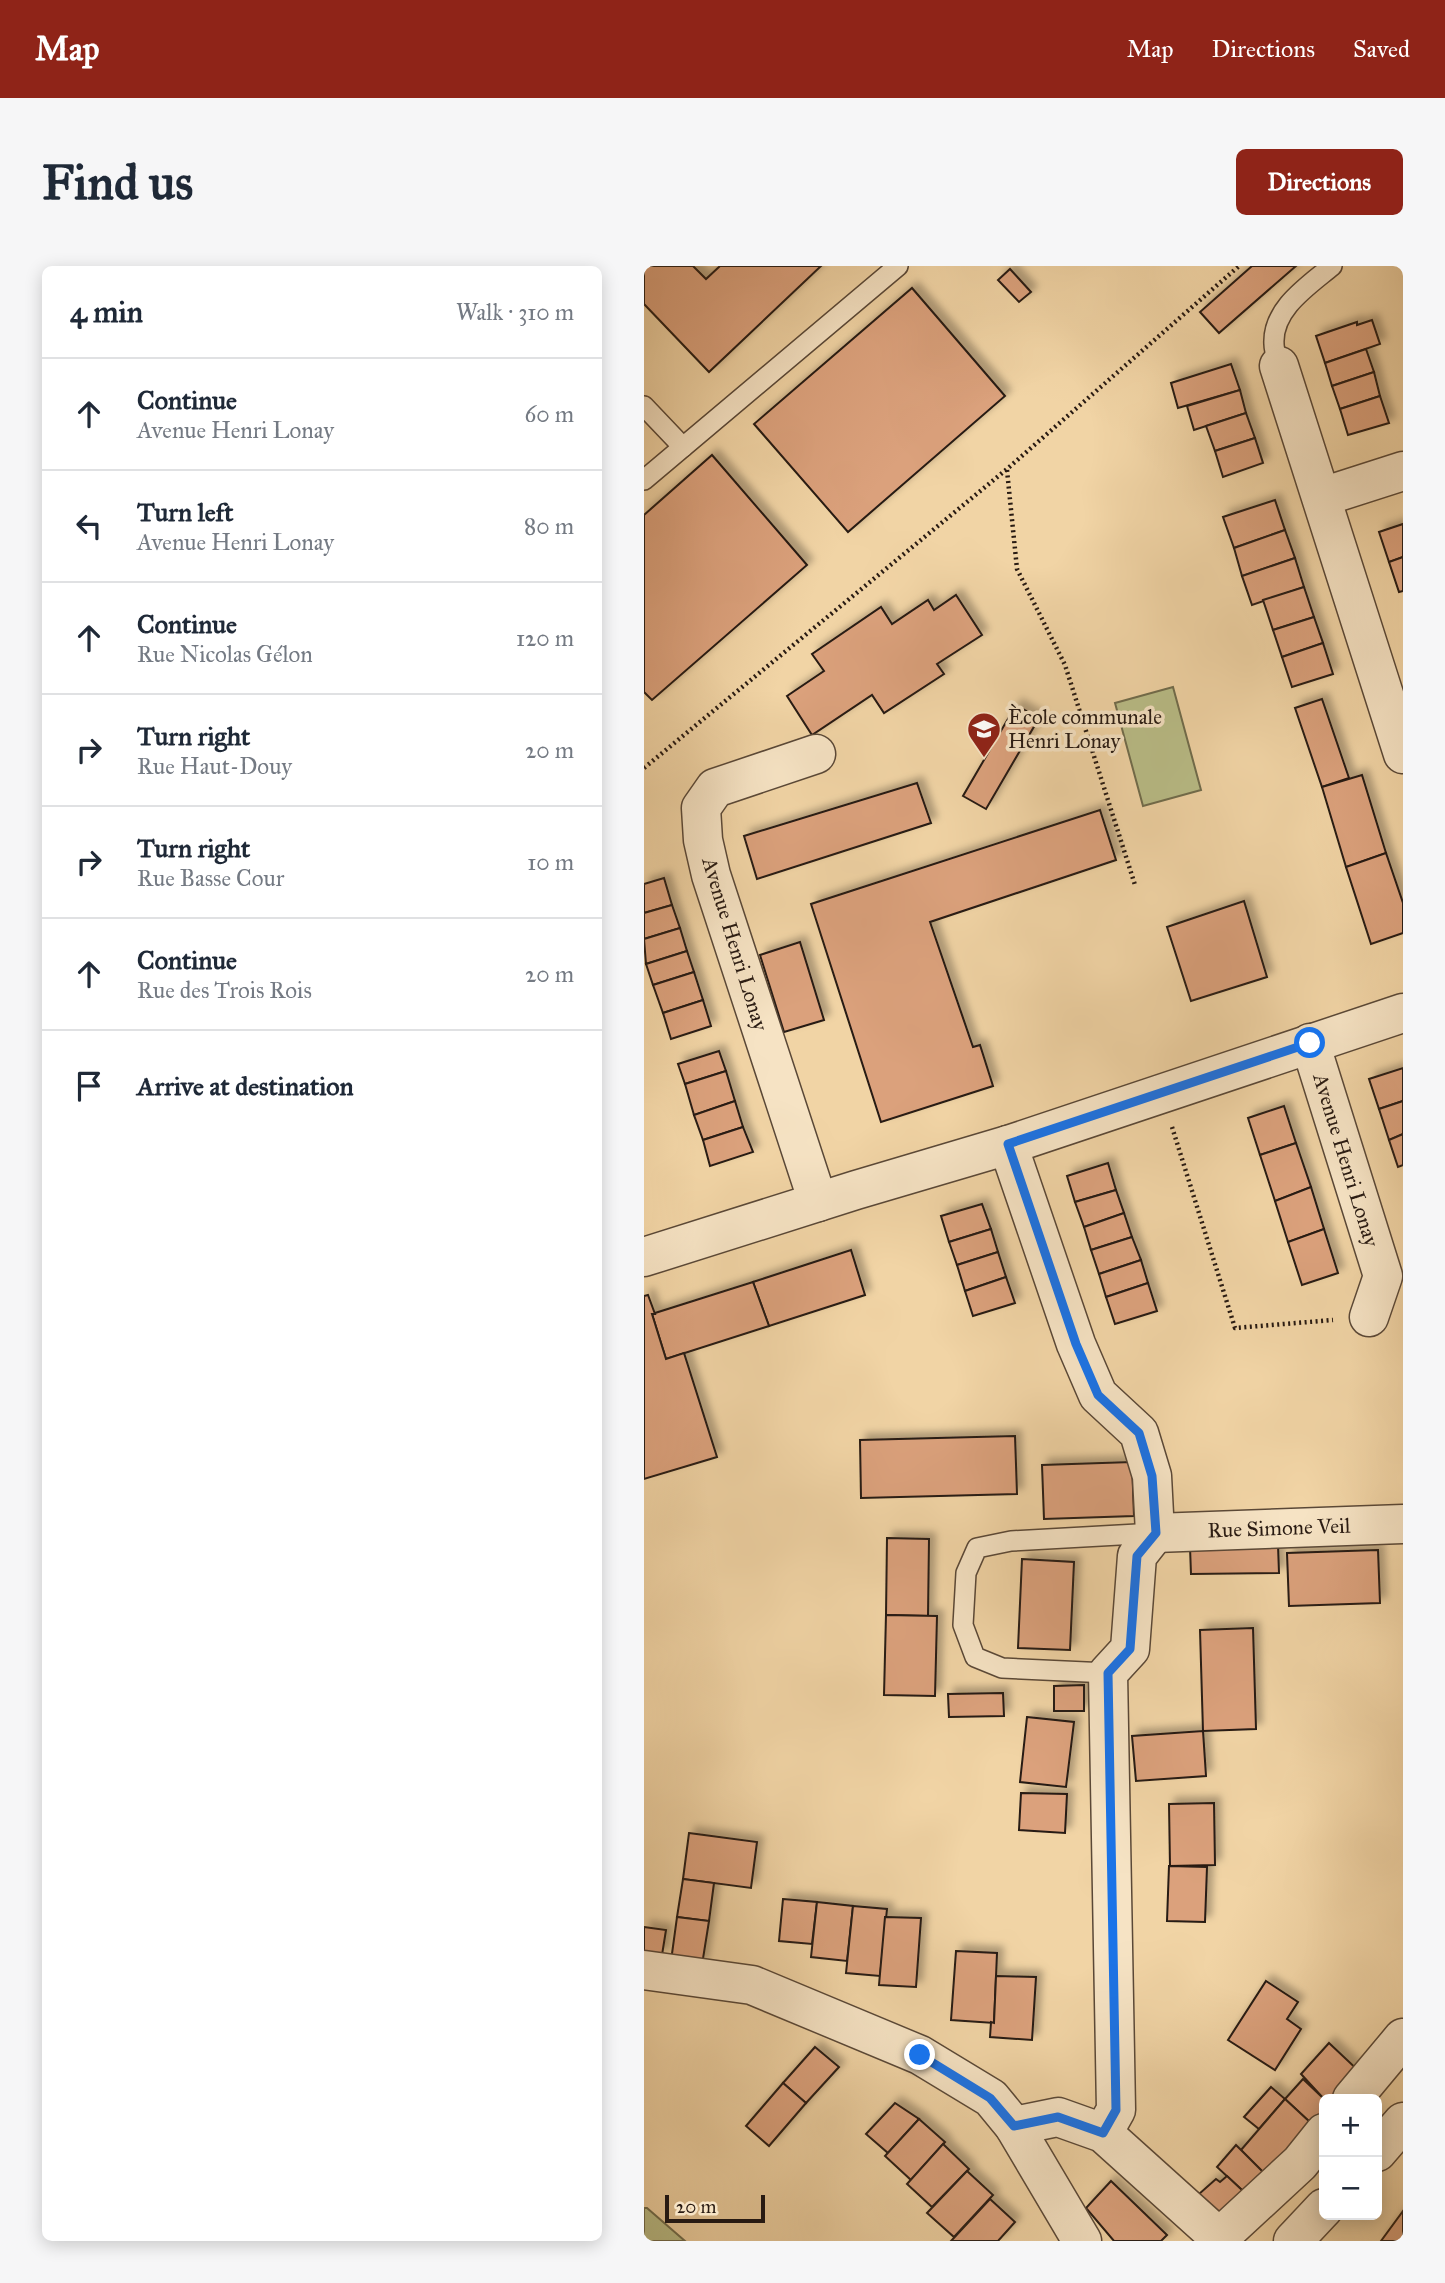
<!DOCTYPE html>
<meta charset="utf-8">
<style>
:root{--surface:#fff;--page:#f6f6f7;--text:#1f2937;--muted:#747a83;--line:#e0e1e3;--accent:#8f2418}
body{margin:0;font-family:"IM FELL Great Primer",serif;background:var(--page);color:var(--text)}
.controls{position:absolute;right:21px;bottom:21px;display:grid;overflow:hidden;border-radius:10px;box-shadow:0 4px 18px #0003}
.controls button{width:63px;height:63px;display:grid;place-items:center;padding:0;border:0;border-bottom:2px solid var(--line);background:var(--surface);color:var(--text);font:35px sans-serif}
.scale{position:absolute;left:21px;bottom:18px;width:100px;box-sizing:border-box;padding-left:7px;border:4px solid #281a12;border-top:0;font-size:19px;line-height:24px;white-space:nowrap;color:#281a12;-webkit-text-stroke:5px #f6e3c4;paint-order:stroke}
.stop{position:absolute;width:21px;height:21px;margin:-16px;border:5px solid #1a73e8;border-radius:50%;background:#fff}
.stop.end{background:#1a73e8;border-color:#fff;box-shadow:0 2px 7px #0008}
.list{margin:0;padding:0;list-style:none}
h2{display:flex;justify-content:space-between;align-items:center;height:91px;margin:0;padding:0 28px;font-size:30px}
h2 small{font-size:23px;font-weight:400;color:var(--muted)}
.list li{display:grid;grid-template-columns:46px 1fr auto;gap:21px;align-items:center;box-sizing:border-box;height:112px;padding:0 28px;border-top:2px solid var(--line)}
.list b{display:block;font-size:26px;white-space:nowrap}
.list p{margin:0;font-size:23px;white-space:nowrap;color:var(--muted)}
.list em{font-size:23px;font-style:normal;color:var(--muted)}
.icon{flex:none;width:38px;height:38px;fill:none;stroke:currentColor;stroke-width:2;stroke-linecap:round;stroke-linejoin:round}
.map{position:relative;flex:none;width:759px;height:1975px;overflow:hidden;border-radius:10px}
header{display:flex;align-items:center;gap:42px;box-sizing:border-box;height:98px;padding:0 35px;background:var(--accent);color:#fff}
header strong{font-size:33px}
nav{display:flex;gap:38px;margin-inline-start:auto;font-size:24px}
.intro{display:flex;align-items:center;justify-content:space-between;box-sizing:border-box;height:168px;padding:0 42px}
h1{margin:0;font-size:49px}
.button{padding:18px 32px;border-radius:10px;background:var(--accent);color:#fff;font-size:24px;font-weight:700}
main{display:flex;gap:42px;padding:0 42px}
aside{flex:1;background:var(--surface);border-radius:10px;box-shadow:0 4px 18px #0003}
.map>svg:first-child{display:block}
.green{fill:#b9bd87;stroke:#706c4c;stroke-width:2}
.building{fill:#dba17c;stroke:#281a12;stroke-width:2;filter:url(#shadow)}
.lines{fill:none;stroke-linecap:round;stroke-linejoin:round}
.lane-casing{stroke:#5a4837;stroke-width:22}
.street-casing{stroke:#5a4837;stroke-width:41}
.path{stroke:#281a12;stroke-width:4.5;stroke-dasharray:2 3.5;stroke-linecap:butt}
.lane{stroke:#f6e3c4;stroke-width:19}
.street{stroke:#f6e3c4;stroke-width:38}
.route{stroke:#1a73e8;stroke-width:9}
.labels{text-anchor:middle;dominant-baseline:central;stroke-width:7;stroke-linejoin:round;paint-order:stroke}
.poi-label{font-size:21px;fill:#281a12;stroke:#f6e3c4;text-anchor:start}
.street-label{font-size:21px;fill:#281a12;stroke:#f6e3c4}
</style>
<header>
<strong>Map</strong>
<nav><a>Map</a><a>Directions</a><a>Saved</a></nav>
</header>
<div class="intro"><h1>Find us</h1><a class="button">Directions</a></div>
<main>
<aside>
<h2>4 min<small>Walk · 310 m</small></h2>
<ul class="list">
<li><svg class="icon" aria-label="ahead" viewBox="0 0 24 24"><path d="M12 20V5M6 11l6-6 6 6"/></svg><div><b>Continue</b><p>Avenue Henri Lonay</p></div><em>60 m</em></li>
<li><svg class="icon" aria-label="left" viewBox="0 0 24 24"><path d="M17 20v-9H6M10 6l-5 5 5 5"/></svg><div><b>Turn left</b><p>Avenue Henri Lonay</p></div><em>80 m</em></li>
<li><svg class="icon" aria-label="ahead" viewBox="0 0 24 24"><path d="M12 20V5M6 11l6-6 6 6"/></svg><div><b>Continue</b><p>Rue Nicolas Gélon</p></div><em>120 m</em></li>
<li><svg class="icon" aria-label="right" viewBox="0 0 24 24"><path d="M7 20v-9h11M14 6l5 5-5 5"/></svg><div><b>Turn right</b><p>Rue Haut-Douy</p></div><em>20 m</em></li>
<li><svg class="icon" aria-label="right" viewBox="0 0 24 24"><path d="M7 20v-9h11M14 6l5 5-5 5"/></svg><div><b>Turn right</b><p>Rue Basse Cour</p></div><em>10 m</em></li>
<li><svg class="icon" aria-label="ahead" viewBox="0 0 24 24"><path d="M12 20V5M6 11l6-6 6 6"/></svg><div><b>Continue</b><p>Rue des Trois Rois</p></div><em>20 m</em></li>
<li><svg class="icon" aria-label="arrive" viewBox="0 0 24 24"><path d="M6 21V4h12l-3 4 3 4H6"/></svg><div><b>Arrive at destination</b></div></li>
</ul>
</aside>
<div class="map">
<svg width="759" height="1975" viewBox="0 0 759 1975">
<defs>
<filter id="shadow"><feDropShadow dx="6" dy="-6" stdDeviation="3.5" flood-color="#0004"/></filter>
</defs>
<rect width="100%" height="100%" fill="#f1d4a5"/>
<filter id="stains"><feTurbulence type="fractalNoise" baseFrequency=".00286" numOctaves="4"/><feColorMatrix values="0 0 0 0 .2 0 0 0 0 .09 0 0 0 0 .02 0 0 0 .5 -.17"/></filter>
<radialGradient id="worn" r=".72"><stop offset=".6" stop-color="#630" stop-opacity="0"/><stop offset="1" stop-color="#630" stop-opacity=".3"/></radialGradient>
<!-- green -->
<g class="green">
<polygon points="529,421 557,524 499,540 471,437"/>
<polygon points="0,1942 3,1942 41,1975 0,1975"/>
</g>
<!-- building -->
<g class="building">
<polygon points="0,0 49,0 62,13 76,0 177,0 65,106 0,38"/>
<polygon points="608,0 652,0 575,67 556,46"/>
<polygon points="366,3 387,26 375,36 354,14"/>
<polygon points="268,22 361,130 204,266 110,158"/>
<polygon points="728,54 736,78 681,97 672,70 713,56 713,59"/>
<polygon points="722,83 730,106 688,120 681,97"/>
<polygon points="587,98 596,124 534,142 527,117"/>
<polygon points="730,106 736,130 696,143 688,120"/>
<polygon points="596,124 602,147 550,164 543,140"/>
<polygon points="736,130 745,157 704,169 696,143"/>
<polygon points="602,147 611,172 571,185 562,160"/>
<polygon points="611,172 619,197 579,211 571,185"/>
<polygon points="68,189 163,299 8,434 0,426 0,249"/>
<polygon points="631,234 641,264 590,282 579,251"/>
<polygon points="759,258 759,291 745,296 735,266"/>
<polygon points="641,264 651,292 598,310 590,282"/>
<polygon points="759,291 759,325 755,326 745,296"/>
<polygon points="651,292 660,321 608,339 598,310"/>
<polygon points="660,321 670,351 629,364 619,334"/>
<polygon points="312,329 338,369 293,398 300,408 240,447 228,429 168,469 143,430 180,405 168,388 237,341 248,358 284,334 290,344"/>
<polygon points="670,351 679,377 638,391 629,364"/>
<polygon points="679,377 689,408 648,421 638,391"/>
<polygon points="678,433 705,512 678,521 651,442"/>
<polygon points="372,439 395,452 342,543 319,530"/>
<polygon points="718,509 742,587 702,601 678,521"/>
<polygon points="273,517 287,557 113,613 100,570"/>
<polygon points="456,544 472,594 286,656 329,781 336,779 349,820 237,856 167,638"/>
<polygon points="742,587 759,637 759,667 727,678 702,601"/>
<polygon points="20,612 28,639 0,647 0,618"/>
<polygon points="600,635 623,711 547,735 523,661"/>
<polygon points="28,639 36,662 0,673 0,647"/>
<polygon points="36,662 43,685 2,698 0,673"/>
<polygon points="156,676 180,754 140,766 116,689"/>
<polygon points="43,685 50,706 9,719 2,698"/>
<polygon points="50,706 59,734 19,747 9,719"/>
<polygon points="59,734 67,760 27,773 19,747"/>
<polygon points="75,785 82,805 41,818 34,798"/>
<polygon points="759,802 759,835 735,843 725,813"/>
<polygon points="82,805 91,835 50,849 41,818"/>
<polygon points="91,835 99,861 59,874 50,849"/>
<polygon points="759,835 759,868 745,874 735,843"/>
<polygon points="640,840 652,877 616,889 604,852"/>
<polygon points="99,861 109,886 66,900 59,874"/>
<polygon points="759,868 759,899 754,901 745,874"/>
<polygon points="652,877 667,921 631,935 616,889"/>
<polygon points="464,897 472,924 431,936 423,910"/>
<polygon points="667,921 680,963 644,976 631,935"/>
<polygon points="472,924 480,947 440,961 431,936"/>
<polygon points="338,938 347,963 305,976 297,950"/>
<polygon points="480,947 488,971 447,984 440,961"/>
<polygon points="347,963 354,986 313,999 305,976"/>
<polygon points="680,963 694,1007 658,1019 644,976"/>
<polygon points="488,971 497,994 455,1008 447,984"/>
<polygon points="207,984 221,1029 125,1060 109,1016"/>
<polygon points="354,986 362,1011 321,1025 313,999"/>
<polygon points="497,994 504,1017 462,1031 455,1008"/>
<polygon points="362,1011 371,1037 329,1050 321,1025"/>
<polygon points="109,1016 125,1060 22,1093 8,1048"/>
<polygon points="504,1017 513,1045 471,1058 462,1031"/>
<polygon points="4,1029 11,1048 8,1048 22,1093 40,1087 73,1191 0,1213 0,1030"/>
<polygon points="371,1170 373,1228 217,1232 216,1174"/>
<polygon points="488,1196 490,1250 400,1253 398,1199"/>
<polygon points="243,1272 285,1273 284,1350 242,1349"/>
<polygon points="634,1279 635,1307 547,1308 546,1281"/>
<polygon points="734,1284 736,1337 645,1340 643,1287"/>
<polygon points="378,1293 430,1296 426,1384 374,1382"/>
<polygon points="242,1349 293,1350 291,1430 240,1429"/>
<polygon points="609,1362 612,1463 559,1465 556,1364"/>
<polygon points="440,1419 440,1445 410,1445 410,1420"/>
<polygon points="359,1427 360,1450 305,1451 304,1428"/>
<polygon points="383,1451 430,1456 422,1521 376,1516"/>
<polygon points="559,1465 562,1510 492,1515 488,1470"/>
<polygon points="377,1527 423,1528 421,1567 375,1564"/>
<polygon points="570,1537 571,1599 526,1600 525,1538"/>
<polygon points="45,1567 113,1576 107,1622 39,1613"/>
<polygon points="525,1600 563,1601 561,1656 523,1655"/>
<polygon points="39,1613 70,1617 65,1655 33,1651"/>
<polygon points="139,1633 173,1636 168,1678 135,1675"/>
<polygon points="173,1636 209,1640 203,1695 167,1691"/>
<polygon points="209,1640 243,1643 236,1710 202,1707"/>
<polygon points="33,1651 65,1655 58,1699 27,1695"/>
<polygon points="241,1651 277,1652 272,1721 235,1719"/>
<polygon points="0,1661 22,1664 18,1689 0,1687"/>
<polygon points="312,1685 353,1687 350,1757 307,1754"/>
<polygon points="352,1710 392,1711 388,1774 346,1771 347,1756 350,1757"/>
<polygon points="622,1715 654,1736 643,1753 657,1763 631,1804 584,1774"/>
<polygon points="685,1777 718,1808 696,1833 680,1833 657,1808"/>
<polygon points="171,1781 195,1801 162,1837 139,1817"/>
<polygon points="659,1813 680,1833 680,1844 668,1858 641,1833"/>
<polygon points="139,1817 162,1837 125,1880 102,1860"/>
<polygon points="627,1821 641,1833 615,1863 600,1851"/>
<polygon points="641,1833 668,1858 622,1909 597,1884"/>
<polygon points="251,1837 275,1853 244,1887 222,1868"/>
<polygon points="275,1853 301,1876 267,1914 241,1890"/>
<polygon points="299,1878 325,1903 288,1941 263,1918"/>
<polygon points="592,1879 622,1909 599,1925 573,1901"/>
<polygon points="323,1905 349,1929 310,1971 283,1947"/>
<polygon points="583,1910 599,1925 573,1948 555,1928 572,1913 576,1916"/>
<polygon points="467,1915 523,1969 517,1975 470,1975 442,1942"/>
<polygon points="346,1933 371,1956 354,1975 307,1975"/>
<polygon points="759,1945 759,1975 737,1975"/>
</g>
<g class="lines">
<!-- lane casing -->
<g class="lane-casing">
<g id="lane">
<path d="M635,100c-2,-7 -5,-15 -5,-22 -2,-35 34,-58 58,-78"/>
<polyline points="0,140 39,181"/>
<polyline points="0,214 254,0"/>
<polyline points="464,1407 358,1402 331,1391 319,1359 322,1307 333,1282 367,1275 511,1267"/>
</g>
</g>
<!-- street casing -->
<g class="street-casing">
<g id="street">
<polyline points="635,100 759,488"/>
<polyline points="678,231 759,205"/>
<polyline points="172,488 71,522 57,542 59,574 67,609 174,936"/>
<polyline points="666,777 739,1010 725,1051"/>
<polyline points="364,879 432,1078 454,1129 495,1167 508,1210 511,1267"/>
<polyline points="0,991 212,924 364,879 759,747"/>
<polyline points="511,1267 759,1258"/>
<polyline points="0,1704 108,1719 276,1789 347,1832 370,1860 438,1975"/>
<polyline points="708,1833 759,1772"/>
<polyline points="370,1860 414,1851 459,1867 579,1975"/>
<polyline points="459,1867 472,1844 464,1407 486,1383 493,1290 511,1267"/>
<polyline points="733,1886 759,1856"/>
<polyline points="576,1971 656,1897 680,1867"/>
<polyline points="649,1975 680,1942"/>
</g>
</g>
<!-- path -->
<g class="path">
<polyline points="363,204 373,303 421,399 491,619"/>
<polyline points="0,502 363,203 595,0"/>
<polyline points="528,861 591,1062 689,1054"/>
</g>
<!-- lane -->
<use href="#lane" class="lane"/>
<!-- street -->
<use href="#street" class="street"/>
</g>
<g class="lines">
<!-- route -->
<polyline class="route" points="276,1789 346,1832 370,1860 414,1851 459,1867 472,1844 464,1407 486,1383 493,1290 512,1267 508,1210 495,1167 454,1129 432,1078 364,878 666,777"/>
</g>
<!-- icons -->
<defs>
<g id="school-pin" transform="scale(1.75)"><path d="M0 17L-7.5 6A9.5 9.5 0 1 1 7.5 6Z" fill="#8f2418" stroke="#f6e3c4"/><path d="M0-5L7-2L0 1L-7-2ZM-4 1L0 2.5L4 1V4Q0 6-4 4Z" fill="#fff"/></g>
</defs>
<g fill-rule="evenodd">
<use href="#school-pin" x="340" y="463"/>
</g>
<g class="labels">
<!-- poi labels -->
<g class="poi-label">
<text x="364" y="451">Ècole communale<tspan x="364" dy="24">Henri Lonay</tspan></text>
</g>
<!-- street labels -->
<g class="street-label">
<text transform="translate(91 678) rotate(73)">Avenue Henri Lonay</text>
<text transform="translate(702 894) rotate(73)">Avenue Henri Lonay</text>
<text transform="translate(635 1262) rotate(-2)">Rue Simone Veil</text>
</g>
</g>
<rect width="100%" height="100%" filter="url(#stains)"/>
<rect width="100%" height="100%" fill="url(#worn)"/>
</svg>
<div class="controls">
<button>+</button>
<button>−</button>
</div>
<div class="scale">20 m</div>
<div class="stop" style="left:666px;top:777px"></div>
<div class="stop end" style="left:276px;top:1789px"></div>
</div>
</main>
